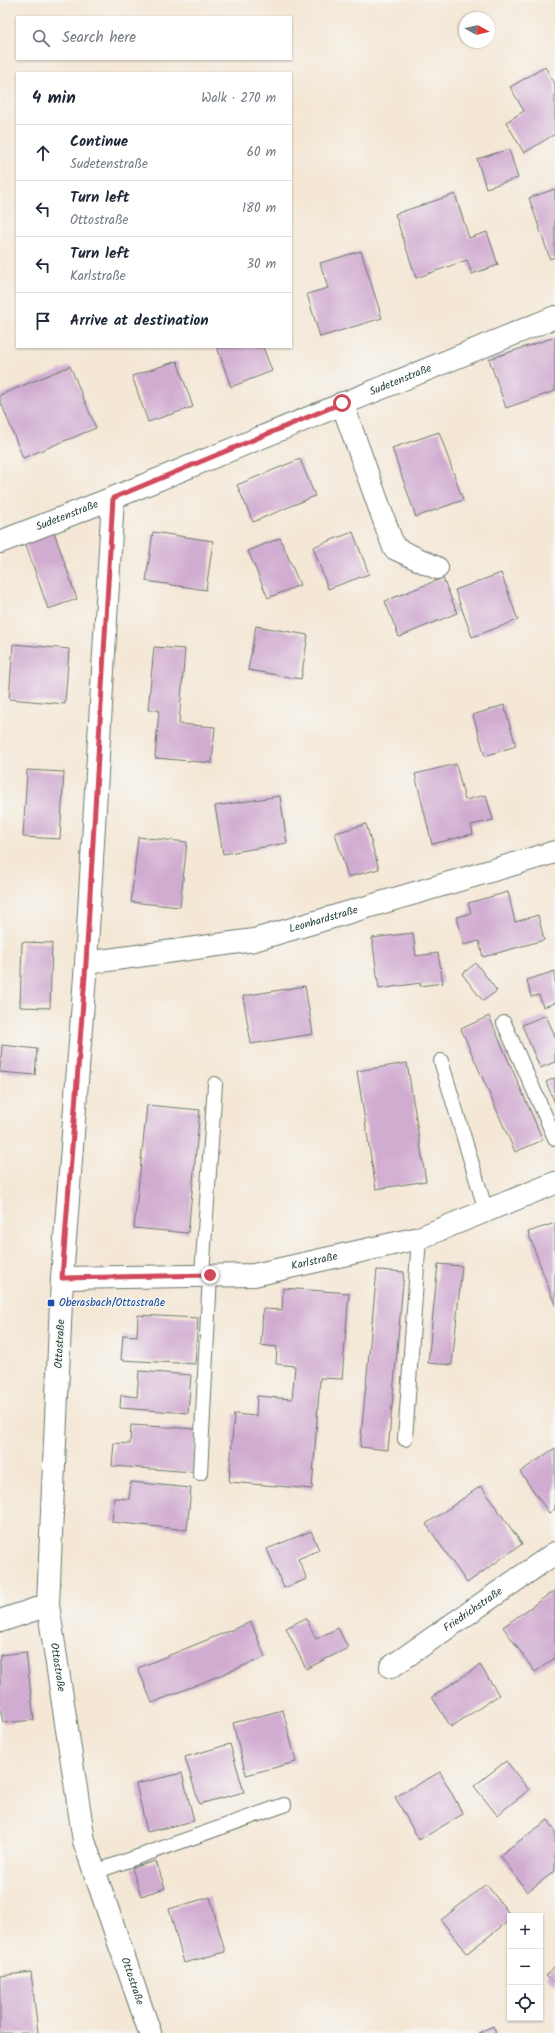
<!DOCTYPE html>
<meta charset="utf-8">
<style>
:root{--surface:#fff;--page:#f2f2f3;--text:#1f2937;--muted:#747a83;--line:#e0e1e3}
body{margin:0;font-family:Kalam,sans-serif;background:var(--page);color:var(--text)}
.controls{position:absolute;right:12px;bottom:12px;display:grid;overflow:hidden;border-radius:0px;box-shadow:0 1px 3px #0004}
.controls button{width:36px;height:36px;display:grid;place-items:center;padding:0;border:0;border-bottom:1px solid var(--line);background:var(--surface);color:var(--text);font:20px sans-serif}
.compass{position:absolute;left:459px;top:12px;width:36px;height:36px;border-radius:50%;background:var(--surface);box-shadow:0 1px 3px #0004;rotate:98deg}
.stop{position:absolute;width:12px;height:12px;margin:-9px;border:3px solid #d1495b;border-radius:50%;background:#fff}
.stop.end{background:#d1495b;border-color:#fff;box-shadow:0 1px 4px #0008}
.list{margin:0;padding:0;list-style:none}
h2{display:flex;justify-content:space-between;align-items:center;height:52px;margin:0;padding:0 16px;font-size:17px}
h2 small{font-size:13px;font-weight:400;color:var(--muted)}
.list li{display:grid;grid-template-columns:26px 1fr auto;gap:12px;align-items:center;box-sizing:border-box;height:56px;padding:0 16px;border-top:1px solid var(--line)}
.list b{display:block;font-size:15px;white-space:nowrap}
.list p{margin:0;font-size:13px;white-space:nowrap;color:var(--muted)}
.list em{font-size:13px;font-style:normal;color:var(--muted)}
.icon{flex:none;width:22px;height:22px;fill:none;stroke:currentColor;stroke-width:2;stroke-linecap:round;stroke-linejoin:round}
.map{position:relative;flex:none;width:555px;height:2033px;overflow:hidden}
.search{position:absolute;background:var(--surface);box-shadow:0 1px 3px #0004;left:16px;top:16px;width:276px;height:44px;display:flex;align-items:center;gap:10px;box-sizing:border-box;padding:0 14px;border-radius:0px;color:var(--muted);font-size:15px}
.panel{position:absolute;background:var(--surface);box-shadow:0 1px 3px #0004;left:16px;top:72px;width:276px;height:276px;border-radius:0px}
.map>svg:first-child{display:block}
.building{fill:#d1acd1}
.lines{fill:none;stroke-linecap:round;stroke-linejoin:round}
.lane-casing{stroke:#6a786d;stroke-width:16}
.street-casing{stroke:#6a786d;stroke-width:24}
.lane{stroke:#fff;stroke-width:14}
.street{stroke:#fff;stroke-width:22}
.route{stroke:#d1495b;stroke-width:5}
.transit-dot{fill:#1a4fb4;stroke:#f6f6f2;stroke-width:1.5}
.labels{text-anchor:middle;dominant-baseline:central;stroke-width:3;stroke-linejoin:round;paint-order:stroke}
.street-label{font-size:11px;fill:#1f3d34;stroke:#f6f6f2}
.transit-label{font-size:11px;fill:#164399;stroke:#f6f6f2;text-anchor:start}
</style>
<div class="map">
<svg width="555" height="2033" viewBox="0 0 555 2033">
<rect width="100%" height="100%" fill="#f6f6f2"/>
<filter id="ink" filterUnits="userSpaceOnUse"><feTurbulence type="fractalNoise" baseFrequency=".025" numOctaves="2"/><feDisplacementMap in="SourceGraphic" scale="8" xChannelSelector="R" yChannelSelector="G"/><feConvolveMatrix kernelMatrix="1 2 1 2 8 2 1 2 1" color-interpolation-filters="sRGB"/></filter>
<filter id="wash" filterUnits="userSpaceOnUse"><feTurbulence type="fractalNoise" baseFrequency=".012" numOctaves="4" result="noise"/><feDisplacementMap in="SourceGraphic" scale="16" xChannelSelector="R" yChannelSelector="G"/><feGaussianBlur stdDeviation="0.9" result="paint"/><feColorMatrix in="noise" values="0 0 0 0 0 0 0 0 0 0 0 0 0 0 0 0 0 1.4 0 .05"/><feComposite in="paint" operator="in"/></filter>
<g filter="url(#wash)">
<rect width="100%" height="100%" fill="#f4e7d6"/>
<g id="blocks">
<!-- building -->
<g class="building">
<polygon points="545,67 555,84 555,134 524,153 506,122 524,111 510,87"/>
<polygon points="509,149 518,178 486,188 477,159"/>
<polygon points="555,189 555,257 550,259 529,198"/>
<polygon points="455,194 469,238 487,232 498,265 472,274 467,260 416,278 395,214"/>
<polygon points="361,251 382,318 320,337 307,294 328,288 320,263"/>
<polygon points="555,337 555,391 506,408 489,359"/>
<polygon points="217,347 263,347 272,371 231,387"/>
<polygon points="177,361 193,407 148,422 132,376"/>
<polygon points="70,366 96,428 23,458 0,400 0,395"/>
<polygon points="439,432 463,500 416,517 392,448"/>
<polygon points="300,459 315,496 253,522 237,485"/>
<polygon points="54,532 77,599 48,609 25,542"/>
<polygon points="153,532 213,541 206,590 146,581"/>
<polygon points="353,532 369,574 328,589 313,547"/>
<polygon points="280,538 300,585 268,598 248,551"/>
<polygon points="501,573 518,620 472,637 455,590"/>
<polygon points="443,578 457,613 399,637 385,601"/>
<polygon points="256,626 308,635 301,679 248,670"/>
<polygon points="13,644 69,649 65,704 9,699"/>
<polygon points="154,647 185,649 179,724 215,727 212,763 155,758 159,710 148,710"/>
<polygon points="504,705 516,746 485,756 473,715"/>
<polygon points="456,764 465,800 486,795 493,820 471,825 473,834 432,844 415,774"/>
<polygon points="27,770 64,772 60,839 23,837"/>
<polygon points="280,796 287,843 223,854 215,806"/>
<polygon points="366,824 379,869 348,877 335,833"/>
<polygon points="138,837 187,842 180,907 131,902"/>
<polygon points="508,892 515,922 538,915 544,940 483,957 479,941 464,945 457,917 471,913 468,903"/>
<polygon points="413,933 416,956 438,953 443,983 420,986 420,983 379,989 372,938"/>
<polygon points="22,942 52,943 50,1008 20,1007"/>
<polygon points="476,963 497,991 483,1001 462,974"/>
<polygon points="555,971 555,1003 543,1007 539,995 531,997 527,980"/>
<polygon points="305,986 313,1034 251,1044 243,996"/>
<polygon points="546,1015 555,1036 555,1062 540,1068 522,1025"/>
<polygon points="489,1016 543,1140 515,1152 461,1029"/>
<polygon points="2,1045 37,1049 35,1075 0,1072"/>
<polygon points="407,1063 426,1181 376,1189 357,1071"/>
<polygon points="555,1078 555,1103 546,1082"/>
<polygon points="147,1105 200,1110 188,1233 134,1228"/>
<polygon points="555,1223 555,1305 528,1232"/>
<polygon points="438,1264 462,1266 452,1365 428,1363"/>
<polygon points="377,1270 404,1272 388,1450 360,1447"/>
<polygon points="283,1288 349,1293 342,1379 320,1378 312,1489 229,1482 234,1414 256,1416 257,1396 292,1399 295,1366 276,1364 277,1347 261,1345 263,1309 282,1310"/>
<polygon points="138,1315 198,1318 195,1364 121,1360 123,1335 137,1336"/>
<polygon points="139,1371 191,1375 188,1413 120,1408 121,1395 137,1397"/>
<polygon points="131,1425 196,1429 193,1472 112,1466 114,1443 130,1444"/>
<polygon points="555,1448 555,1509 549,1513 520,1472"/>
<polygon points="131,1482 191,1488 187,1530 112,1522 114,1498 129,1499"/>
<polygon points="481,1486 522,1544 467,1583 426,1524"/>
<polygon points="311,1531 319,1550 298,1559 307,1579 284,1588 267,1549"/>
<polygon points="555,1590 555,1658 535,1672 503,1627"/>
<polygon points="306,1618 316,1639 338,1628 348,1648 306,1669 286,1628"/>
<polygon points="251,1622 265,1657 152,1703 138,1668"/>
<polygon points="26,1652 34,1720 3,1723 0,1707 0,1655"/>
<polygon points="480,1665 499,1695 451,1727 432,1697"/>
<polygon points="283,1710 296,1762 246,1775 233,1723"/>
<polygon points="230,1744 244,1792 199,1804 185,1757"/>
<polygon points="506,1761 529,1790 497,1815 474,1786"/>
<polygon points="440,1772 463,1814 419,1840 395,1797"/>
<polygon points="182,1773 194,1821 147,1832 136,1784"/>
<polygon points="548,1820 555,1830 555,1871 527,1892 500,1855"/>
<polygon points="156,1861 165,1888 141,1896 132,1868"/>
<polygon points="486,1884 511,1916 510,1920 467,1953 441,1920"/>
<polygon points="210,1897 225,1952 184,1963 169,1909"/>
<polygon points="555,1966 555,1984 546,1976"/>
<polygon points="31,1972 38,2033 0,2033 0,1976"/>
<polygon points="493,2026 496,2033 478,2033"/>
</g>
</g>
</g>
<g filter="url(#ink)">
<use href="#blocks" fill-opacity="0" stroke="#6a786d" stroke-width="1"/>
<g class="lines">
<!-- lane casing -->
<g class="lane-casing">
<g id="lane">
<polyline points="504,1023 555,1138"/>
<polyline points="441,1061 486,1211"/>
<polyline points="202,1275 215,1084"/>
<polyline points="405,1439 419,1238"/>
<polyline points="200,1473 210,1275"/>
<polyline points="95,1872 284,1805"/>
</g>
</g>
<!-- street casing -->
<g class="street-casing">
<g id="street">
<polyline points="342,403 394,548 437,568"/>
<path id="s1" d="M113,498l-27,465 -24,315 -14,327 36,236 66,192"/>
<path id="s2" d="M0,542l113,-44 442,-181"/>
<path id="s3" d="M86,963l168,-23 301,-88"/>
<path id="s4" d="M62,1278l192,-3 165,-37 136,-55"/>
<polyline points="0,1621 48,1605"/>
<path id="s5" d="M391,1667l164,-114"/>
</g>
</g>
<!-- lane -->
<use href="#lane" class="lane"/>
<!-- street -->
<use href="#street" class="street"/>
</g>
</g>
<g class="lines" filter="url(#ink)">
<!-- route -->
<polyline class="route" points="210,1275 62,1278 86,963 113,498 342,403"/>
</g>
<!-- markers -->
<rect class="transit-dot" x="47" y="1299" width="8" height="8" rx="2"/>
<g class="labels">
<!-- street labels -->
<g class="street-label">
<text stroke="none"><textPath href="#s2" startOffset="432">Sudetenstraße</textPath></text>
<text stroke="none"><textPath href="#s2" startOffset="72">Sudetenstraße</textPath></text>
<text stroke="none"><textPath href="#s3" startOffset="242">Leonhardstraße</textPath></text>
<text stroke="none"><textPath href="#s4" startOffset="254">Karlstraße</textPath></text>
<text transform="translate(60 1344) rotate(-87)">Ottostraße</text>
<text stroke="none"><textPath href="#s5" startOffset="100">Friedrichstraße</textPath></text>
<text stroke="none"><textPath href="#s1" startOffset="1172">Ottostraße</textPath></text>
<text stroke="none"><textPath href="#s1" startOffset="1496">Ottostraße</textPath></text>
</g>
<!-- transit labels -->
<g class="transit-label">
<text x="59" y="1303">Oberasbach/Ottostraße</text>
</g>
</g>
</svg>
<div class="controls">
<button>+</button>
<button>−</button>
<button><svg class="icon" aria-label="locate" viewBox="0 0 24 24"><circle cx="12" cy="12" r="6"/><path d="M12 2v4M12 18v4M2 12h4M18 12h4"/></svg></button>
</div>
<svg class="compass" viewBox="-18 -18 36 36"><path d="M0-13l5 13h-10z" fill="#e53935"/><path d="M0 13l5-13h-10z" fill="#747a83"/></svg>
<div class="stop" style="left:342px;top:403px"></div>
<div class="stop end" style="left:210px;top:1275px"></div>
<div class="search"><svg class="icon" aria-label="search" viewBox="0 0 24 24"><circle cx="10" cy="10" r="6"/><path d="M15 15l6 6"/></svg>Search here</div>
<section class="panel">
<h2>4 min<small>Walk · 270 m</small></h2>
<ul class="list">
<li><svg class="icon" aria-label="ahead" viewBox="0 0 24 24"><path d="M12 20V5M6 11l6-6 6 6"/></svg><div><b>Continue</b><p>Sudetenstraße</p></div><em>60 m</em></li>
<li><svg class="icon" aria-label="left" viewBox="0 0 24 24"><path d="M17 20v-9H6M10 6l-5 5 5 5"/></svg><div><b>Turn left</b><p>Ottostraße</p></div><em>180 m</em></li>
<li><svg class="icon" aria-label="left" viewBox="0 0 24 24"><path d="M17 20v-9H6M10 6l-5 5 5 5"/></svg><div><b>Turn left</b><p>Karlstraße</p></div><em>30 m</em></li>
<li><svg class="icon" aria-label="arrive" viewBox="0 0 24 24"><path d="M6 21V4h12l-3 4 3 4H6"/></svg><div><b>Arrive at destination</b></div></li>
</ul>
</section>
</div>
